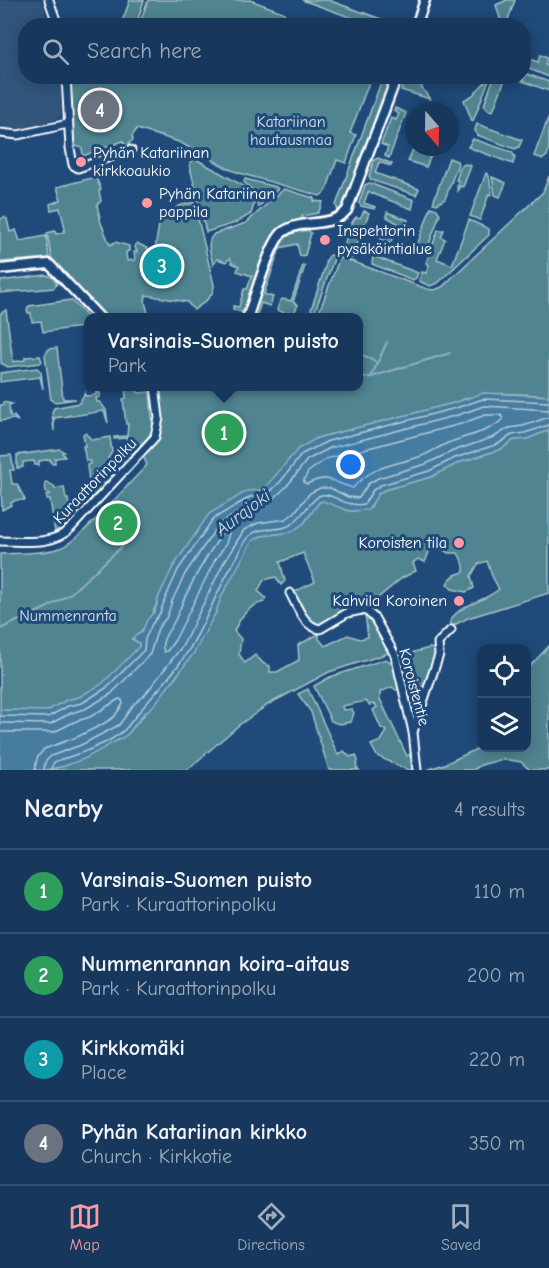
<!DOCTYPE html>
<meta charset="utf-8">
<style>
:root{--surface:#17385c;--page:#244365;--text:#f1f3f6;--muted:#9eacbb;--line:#365272;--accent:#ff9aa2}
body{margin:0;font-family:"Comic Neue",sans-serif;background:var(--page);color:var(--text)}
.controls{position:absolute;right:18px;bottom:18px;display:grid;overflow:hidden;border-radius:12px;box-shadow:0 3px 15px #0003}
.controls button{width:54px;height:54px;display:grid;place-items:center;padding:0;border:0;border-bottom:2px solid var(--line);background:var(--surface);color:var(--text);font:30px sans-serif}
.compass{position:absolute;left:405px;top:102px;width:54px;height:54px;border-radius:50%;background:var(--surface);box-shadow:0 3px 15px #0003;rotate:160deg}
.you{position:absolute;left:351px;top:465px;width:21px;height:21px;margin:-15px;border:4px solid #fff;border-radius:50%;background:#1a73e8;box-shadow:0 0 0 9px #1a73e833}
.badge{display:grid;place-items:center;width:39px;height:39px;border-radius:50%;background:var(--accent);color:#fff;font-size:20px;font-weight:700}
.pin{position:absolute;translate:-50% -50%;border:3px solid #fff;box-shadow:0 2px 6px #0006}
.popup{position:absolute;left:84px;top:313px;width:279px;height:78px;box-sizing:border-box;display:grid;place-content:center;border-radius:12px;background:var(--surface);filter:drop-shadow(0 2px 4px #0005);font-size:20px;white-space:nowrap;color:var(--muted)}
.popup b{font-size:22px;color:var(--text)}
.popup::after{content:'';position:absolute;left:50%;top:100%;margin-left:-12px;border:12px solid transparent;border-top-color:var(--surface)}
.list{margin:0;padding:0;list-style:none}
h2{display:flex;justify-content:space-between;align-items:center;height:78px;margin:0;padding:0 24px;font-size:26px}
h2 small{font-size:20px;font-weight:400;color:var(--muted)}
.list li{display:grid;grid-template-columns:39px 1fr auto;gap:18px;align-items:center;box-sizing:border-box;height:84px;padding:0 24px;border-top:2px solid var(--line)}
.list b{display:block;font-size:22px;white-space:nowrap}
.list p{margin:0;font-size:20px;white-space:nowrap;color:var(--muted)}
.list em{font-size:20px;font-style:normal;color:var(--muted)}
.icon{flex:none;width:33px;height:33px;fill:none;stroke:currentColor;stroke-width:2;stroke-linecap:round;stroke-linejoin:round}
.map{position:relative;flex:none;width:549px;height:770px;overflow:hidden}
.search{position:absolute;background:var(--surface);box-shadow:0 3px 15px #0003;left:18px;right:18px;top:18px;height:66px;display:flex;align-items:center;gap:15px;box-sizing:border-box;padding:0 21px;border-radius:24px;color:var(--muted);font-size:22px}
.sheet{height:414px;background:var(--surface)}
nav{display:flex;justify-content:space-around;align-items:center;box-sizing:border-box;height:84px;border-top:2px solid var(--line);background:var(--surface);font-size:16px;color:var(--muted)}
nav a{display:grid;justify-items:center;gap:3px}
nav .on{color:var(--accent)}
.map>svg:first-child{display:block}
.built{fill:#32547b}
.green{fill:#508490;stroke:#a8c2c8;stroke-width:1.5}
.water{fill:#447c9f;stroke:#8fb0c5;stroke-width:1.5}
.lines{fill:none;stroke-linecap:round;stroke-linejoin:round}
.shore{stroke:#b4cbd9;stroke-width:1.5}
.stream{stroke:#8fb0c5;stroke-width:2}
.minor-casing{stroke:#fff;stroke-width:11}
.tertiary-casing{stroke:#fff;stroke-width:13}
.minor{stroke:#1f4a7a;stroke-width:7}
.tertiary{stroke:#1f4a7a;stroke-width:8}
.poi-dot{fill:#ff9aa2;stroke:#1f4a7a;stroke-width:2}
.labels{text-anchor:middle;dominant-baseline:central;stroke-width:6;stroke-linejoin:round;paint-order:stroke}
.park-label{font-size:16px;fill:#d3e0e3;stroke:#1f4a7a}
.poi-label{font-size:16px;fill:#fff;stroke:#1f4a7a;text-anchor:start}
.street-label{font-size:16px;fill:#fff;stroke:#1f4a7a}
.water-label{font-size:18px;font-style:italic;fill:#d0dee7;stroke:#1f4a7a}
</style>
<div class="map">
<svg width="549" height="770" viewBox="0 0 549 770">
<rect width="100%" height="100%" fill="#1f4a7a"/>
<filter id="ink" filterUnits="userSpaceOnUse"><feTurbulence type="fractalNoise" baseFrequency=".0167" numOctaves="2"/><feDisplacementMap in="SourceGraphic" scale="12" xChannelSelector="R" yChannelSelector="G"/><feConvolveMatrix kernelMatrix="1 2 1 2 8 2 1 2 1" color-interpolation-filters="sRGB"/></filter>
<g filter="url(#ink)">
<!-- built -->
<polygon class="built" points="0,0 40,0 43,5 49,25 26,26 26,76 61,77 61,114 56,120 17,131 9,130 0,125"/>
<!-- green -->
<g class="green">
<polygon points="130,0 144,0 137,23 129,25 117,25 123,19"/>
<polygon points="148,0 250,0 283,12 285,15 307,25 139,25"/>
<polygon points="302,0 328,0 398,25 372,25"/>
<polygon points="507,0 515,0 506,25 502,25 496,5"/>
<polygon points="540,55 547,58 545,65 549,66 549,77 529,69 530,59 538,62"/>
<polygon points="527,74 549,82 549,91 522,81"/>
<polygon points="71,77 371,77 350,133 356,135 346,163 337,160 326,191 320,196 246,175 231,170 179,142 137,129 132,136 133,140 129,143 130,148 126,147 123,141 83,156 82,148 73,145"/>
<polygon points="383,77 393,77 346,202 338,211 336,205"/>
<polygon points="405,77 418,77 422,88 430,99 401,90"/>
<polygon points="490,77 473,121 472,121 464,100 473,95"/>
<polygon points="494,77 506,77 493,111 488,110 484,105"/>
<polygon points="395,108 406,113 389,158 385,156 388,147 381,144 391,118 396,120 399,114 394,111"/>
<polygon points="549,116 549,150 547,156 543,159 534,156"/>
<polygon points="477,124 522,140 519,147 515,149 477,135 475,130"/>
<polygon points="473,139 512,152 515,157 513,164 468,147"/>
<polygon points="414,147 432,153 426,167 408,161"/>
<polygon points="194,158 242,185 252,193 255,201 251,214 235,223 206,232 191,171 190,164"/>
<polygon points="378,158 392,164 391,166 379,162 375,173 419,189 416,195 371,180 369,176 374,160"/>
<polygon points="449,158 457,161 458,164 445,199 437,204 433,203"/>
<polygon points="465,164 471,166 463,187 460,186 458,191 457,187 459,181 456,180 461,166"/>
<polygon points="486,173 489,176 492,195 489,194 480,220 470,216"/>
<path d="M549,176v220c-32,-2 -65,-7 -95,7l-137,35 -28,21 -4,8 -18,20 -4,3 -16,1 -20,13 -68,92c-4,15 -14,36 -27,43l7,4v4l-36,37 -24,13 -12,3 -20,11 -47,-1v-156c20,-1 41,0 60,-6 19,-6 70,-66 87,-83l-4,-9c25,-27 20,-35 15,-69l201,-1v-68l-42,-1 23,-60 87,32 7,1 8,-3 101,-95z"/>
<path d="M96,177l5,13 -2,1 2,10 -4,4 4,18 9,22 5,-3 14,4v5l-3,1 1,9 8,-1 -1,-8h3l-2,-5 2,-4 15,8 3,-2 5,-30 19,-13 15,-4 20,83c0,12 -11,18 -20,25l-7,-8 -41,-7 -1,7 4,15h-44l-53,-57 -5,-27 8,-2 1,3 8,-2 1,-4 -5,-20 -9,2 -1,-6 11,-4 -4,-13z"/>
<polygon points="492,177 506,183 500,197 495,195"/>
<polygon points="245,179 276,187 278,189 258,207 254,192 244,182"/>
<polygon points="369,183 414,200 412,209 368,192 364,203 375,207 374,209 361,206 359,203 365,185"/>
<path d="M284,189l30,9v3l9,1 -5,11 -16,3v4c-13,3 -22,6 -30,17l-28,76 -11,-4v-3l6,1 5,-18h3l5,-13 -15,-5 2,-5 -7,-3 -2,-5 -4,4 -9,-3 -4,6c-2,-11 -8,-22 1,-31l32,-11z"/>
<polygon points="431,207 437,209 440,214 426,252 421,253 415,251"/>
<path d="M364,211l5,2 -17,45 -6,-3c-4,-11 3,-30 10,-38l4,1z"/>
<polygon points="387,212 408,220 404,231 400,231 399,224 387,217"/>
<polygon points="4,217 7,219 10,232 16,230 20,241 46,236 49,258 0,262 0,220"/>
<polygon points="469,220 489,229 489,235 438,283 430,286 421,282 419,280 422,272 426,273 429,265 426,263 438,230 444,230 441,237 445,239 437,259 452,265"/>
<path d="M387,223c9,4 7,10 4,19l-3,1 -8,-5z"/>
<polygon points="307,229 311,233 305,255 300,256 297,244 280,248 264,294 273,297 270,306 261,303 256,317 252,318 280,242 289,234"/>
<polygon points="330,255 335,256 313,317 305,317 307,312 310,313 326,264 325,262"/>
<polygon points="373,256 418,273 416,278 413,280 372,264"/>
<polygon points="303,265 305,266 293,302 298,305 294,313 288,313 286,317 283,317 285,313 277,310 280,301 283,299 291,301"/>
<polygon points="46,275 52,277 57,283 54,288 0,293 0,281"/>
<polygon points="71,300 89,318 89,326 43,332 41,321 32,322 31,313 28,313 27,309 29,306"/>
<polygon points="6,310 13,362 25,360 25,357 40,356 42,361 40,363 8,367 1,363 0,314"/>
<polygon points="57,348 63,399 76,399 55,402 51,400 45,355 49,349"/>
<polygon points="37,368 41,372 43,389 40,377 0,382 0,373"/>
<polygon points="125,387 137,388 138,393 150,392 153,429 148,437 124,463 122,460 122,446 127,445 126,438 114,439 114,437 127,436 128,424 126,424 123,399 126,398"/>
<polygon points="96,391 100,393 100,397 96,398 97,402 100,402 106,410 108,423 104,411 72,416 69,415 69,416 54,418 54,431 52,412 54,408 79,403 85,393 85,396 96,395"/>
<polygon points="3,402 12,404 9,405 10,416 14,416 18,421 14,419 0,421 0,405 3,405"/>
<path d="M549,430v163l-81,25 -16,8 -2,-5c9,-17 35,-19 49,-32l-7,-13 -5,-15 -9,3 -7,12 3,12 -8,4 -14,-3 -5,-5c4,-8 9,-10 17,-12v-7l-6,-12h-10l-6,-4 -12,1 -5,12 -7,-3 -5,4 3,8 -14,7 -28,23 -24,9 -26,15 -12,-1 -11,-16 -7,-16 21,-10 -12,-29 -23,9 5,19 -4,4 -5,-8 -12,3 -6,11 8,7 -2,4c-16,4 -23,14 -30,29l7,8 -2,15 6,9 10,-8 9,9 6,2v6h7l22,-12 -1,-15 21,-11v5l6,7 23,-11 12,4 8,-2 -3,-23 5,2 19,37 -60,19 -60,32 -30,21 -52,45h-142l20,-4 62,-31 50,-59 38,-62 7,-19 30,-55 9,-4 30,-4 13,-9 15,-21 4,-1c24,3 18,16 48,6l4,-10 9,-7 47,-13 27,-14 43,-14 13,-9 13,-1z"/>
<polygon points="85,433 92,440 110,437 112,452 108,458 113,464 115,474 83,507 77,500 91,498 87,465 90,464 90,461 86,461 83,446 85,446 83,434"/>
<polygon points="60,449 64,452 62,453 65,457 55,458 55,463 51,463 50,459 39,461 39,465 35,465 34,461 23,462 23,467 17,468 17,455"/>
<polygon points="11,455 14,470 10,470 12,484 17,484 25,500 16,500 11,503 11,505 2,510 0,456"/>
<polygon points="46,482 54,486 55,489 64,487 66,499 68,499 69,506 66,507 67,512 72,507 75,516 65,526 55,532 50,499 47,499 46,495 50,494 46,492 45,483"/>
<polygon points="549,646 549,770 530,770 521,762 503,759 481,765 473,770 427,770 447,763 481,747 526,748 527,724 528,723 526,712 527,669"/>
<polygon points="430,648 435,649 436,653 413,727 398,661 402,655"/>
<polygon points="386,659 393,664 399,689 396,690 392,687 380,692 380,699 407,756 410,754 413,770 408,770 377,756 371,745 381,741 387,731 381,728 373,710 377,707 375,704 369,705 366,701 342,706 343,710 352,709 354,713 351,722 339,724 331,721 314,686 330,677"/>
<polygon points="308,689 338,755 344,751 350,757 356,755 358,761 356,767 359,770 329,770 311,712 298,694"/>
</g>
<!-- water -->
<polygon class="water" points="483,393 549,396 549,430 527,439 514,440 501,449 458,463 431,477 384,490 378,494 368,510 349,511 323,501 319,502 304,523 291,532 261,536 252,541 222,595 215,614 194,653 154,705 144,713 127,735 86,758 65,766 45,770 0,770 0,710 47,711 67,700 79,697 102,684 139,647 139,643 132,638 142,632 147,620 155,611 159,596 173,567 209,514 247,491 263,490 298,449 317,438 454,403"/>
<g class="lines">
<!-- shore -->
<g class="shore">
<path d="M485,415h16l2,4c-15,14 -35,16 -55,24 -10,4 -19,11 -29,14 -26,8 -48,9 -66,31 -20,-5 -24,-15 -46,-4l-4,-2 5,-10 18,-13 135,-35z"/>
<path d="M224,531l3,-1 2,3 -3,11 -11,16 -40,80 -8,11 -3,1c-5,-13 7,-22 12,-34 12,-31 28,-59 48,-87z"/>
<polyline points="0,716 48,717 68,706 82,703 106,688 144,650 145,639 152,624 160,613 165,599 178,570 213,519 250,497 267,495 281,481 302,454 328,441 456,408 483,399 549,402"/>
<polyline points="0,723 50,724 71,713 85,709 111,694 150,654 158,628 167,617 172,601 185,574 219,524 253,504 271,501 287,486 307,460 330,448 458,415 484,406 549,410"/>
<polyline points="0,732 54,732 74,722 90,717 119,699 122,700 123,704 114,717 103,724 77,737 44,749 37,758 35,770"/>
<polyline points="44,770 45,762 51,756 81,745 119,725 134,704 144,696 183,645 223,564 244,530 258,523 286,519 294,513 310,493 320,488 330,488 348,497 359,498 368,484 378,478 426,464 453,451 494,437 509,428 523,426 549,417"/>
<path d="M51,770c1,-4 0,-5 4,-8 4,-3 12,-4 17,-6 16,-5 46,-17 56,-30 19,-26 45,-49 62,-78 18,-30 29,-63 48,-93 4,-6 5,-14 11,-19 12,-11 31,-3 43,-12 10,-7 20,-26 29,-29 12,-3 23,13 43,9l9,-14 8,-5 48,-14 26,-13 43,-14 14,-9 13,-2 24,-8"/>
</g>
<!-- stream -->
<g class="stream">
<polyline points="359,354 372,359 377,364"/>
<polyline points="371,377 387,342"/>
<polyline points="359,378 371,377 450,353"/>
<polyline points="133,535 137,531"/>
<polyline points="0,629 46,608 70,594 129,540"/>
</g>
<!-- minor casing -->
<g class="minor-casing">
<g id="minor">
<polyline points="49,0 58,26"/>
<polyline points="66,76 70,148 73,165 78,168 131,150"/>
<polyline points="0,133 18,135 68,124"/>
<path d="M0,541c24,0 53,5 71,-13l84,-91 4,-19 -4,-32"/>
<path d="M290,593c7,13 14,34 30,36l27,-16 15,-3 6,2 7,7 20,36 18,77 4,38"/>
<polyline points="413,732 439,655 438,643 451,630"/>
</g>
</g>
<!-- tertiary casing -->
<g class="tertiary-casing">
<g id="tertiary">
<polyline points="416,26 425,0"/>
<polyline points="0,269 49,264 100,318"/>
<path d="M247,318c7,-18 23,-76 36,-86 19,-14 48,-3 64,-22l50,-134"/>
</g>
</g>
<!-- minor -->
<use href="#minor" class="minor"/>
<!-- tertiary -->
<use href="#tertiary" class="tertiary"/>
</g>
</g>
<!-- markers -->
<g class="poi-dot">
<circle cx="81" cy="162" r="6"/>
<circle cx="147" cy="203" r="6"/>
<circle cx="325" cy="240" r="6"/>
<circle cx="459" cy="543" r="6"/>
<circle cx="459" cy="601" r="6"/>
</g>
<g class="labels">
<!-- park labels -->
<g class="park-label">
<text x="291" y="122">Katariinan<tspan x="291" dy="18">hautausmaa</tspan></text>
<text x="68" y="616">Nummenranta</text>
</g>
<!-- poi labels -->
<g class="poi-label">
<text x="93" y="153">Pyhän Katariinan<tspan x="93" dy="18">kirkkoaukio</tspan></text>
<text x="159" y="194">Pyhän Katariinan<tspan x="159" dy="18">pappila</tspan></text>
<text x="337" y="231">Inspehtorin<tspan x="337" dy="18">pysäköintialue</tspan></text>
<text x="447" y="543" text-anchor="end">Koroisten tila</text>
<text x="447" y="601" text-anchor="end">Kahvila Koroinen</text>
</g>
<!-- street labels -->
<g class="street-label">
<text transform="translate(95 481) rotate(-46)">Kuraattorinpolku</text>
<text transform="translate(414 687) rotate(75)">Koroistentie</text>
</g>
<!-- water labels -->
<g class="water-label">
<text transform="translate(243 513) rotate(-37)">Aurajoki</text>
</g>
</g>
</svg>
<div class="controls">
<button><svg class="icon" aria-label="locate" viewBox="0 0 24 24"><circle cx="12" cy="12" r="6"/><path d="M12 2v4M12 18v4M2 12h4M18 12h4"/></svg></button>
<button><svg class="icon" aria-label="layers" viewBox="0 0 24 24"><path d="M12 4l9 5-9 5-9-5zM3 14l9 5 9-5"/></svg></button>
</div>
<svg class="compass" viewBox="-18 -18 36 36"><path d="M0-13l5 13h-10z" fill="#e53935"/><path d="M0 13l5-13h-10z" fill="#9eacbb"/></svg>
<div class="you"></div>
<div class="pin badge" style="left:224px;top:433px;background:#2e9e5b">1</div>
<div class="popup"><b>Varsinais-Suomen puisto</b>Park</div>
<div class="pin badge" style="left:118px;top:523px;background:#2e9e5b">2</div>
<div class="pin badge" style="left:162px;top:266px;background:#0f9aa8">3</div>
<div class="pin badge" style="left:100px;top:110px;background:#6b7280">4</div>
<div class="search"><svg class="icon" aria-label="search" viewBox="0 0 24 24"><circle cx="10" cy="10" r="6"/><path d="M15 15l6 6"/></svg>Search here</div>
</div>
<section class="sheet">
<h2>Nearby<small>4 results</small></h2>
<ul class="list">
<li><span class="badge" style="background:#2e9e5b">1</span><div><b>Varsinais-Suomen puisto</b><p>Park · Kuraattorinpolku</p></div><em>110 m</em></li>
<li><span class="badge" style="background:#2e9e5b">2</span><div><b>Nummenrannan koira-aitaus</b><p>Park · Kuraattorinpolku</p></div><em>200 m</em></li>
<li><span class="badge" style="background:#0f9aa8">3</span><div><b>Kirkkomäki</b><p>Place</p></div><em>220 m</em></li>
<li><span class="badge" style="background:#6b7280">4</span><div><b>Pyhän Katariinan kirkko</b><p>Church · Kirkkotie</p></div><em>350 m</em></li>
</ul>
</section>
<nav>
<a class="on"><svg class="icon" aria-label="map" viewBox="0 0 24 24"><path d="M3 6l6-2 6 2 6-2v14l-6 2-6-2-6 2zM9 4v14M15 6v14"/></svg>Map</a>
<a><svg class="icon" aria-label="directions" viewBox="0 0 24 24"><path d="M12 3l9 9-9 9-9-9zM9 14v-3h6M13 9l2 2-2 2"/></svg>Directions</a>
<a><svg class="icon" aria-label="saved" viewBox="0 0 24 24"><path d="M7 4h10v16l-5-4-5 4z"/></svg>Saved</a>
</nav>
